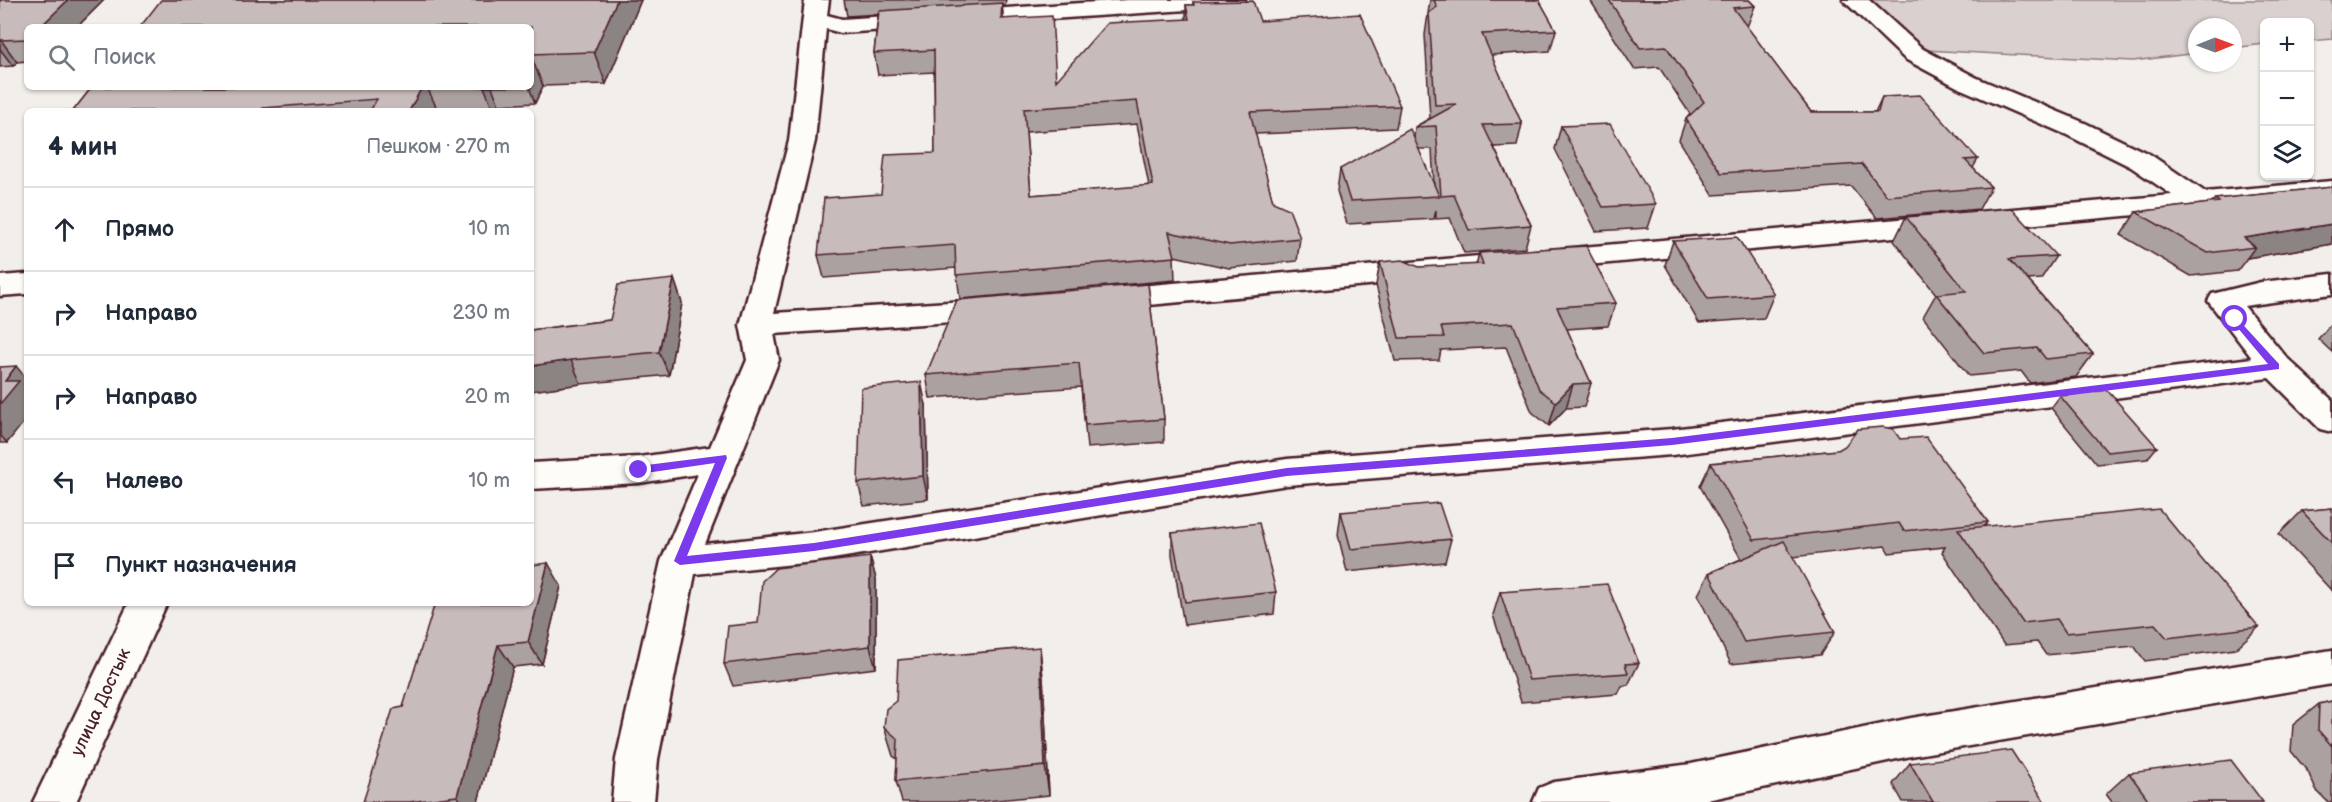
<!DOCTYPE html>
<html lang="ru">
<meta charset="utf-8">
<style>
:root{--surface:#fff;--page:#f2f2f3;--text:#1f2937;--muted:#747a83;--line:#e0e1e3}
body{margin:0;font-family:"Balsamiq Sans",sans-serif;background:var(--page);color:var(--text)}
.controls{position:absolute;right:18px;top:18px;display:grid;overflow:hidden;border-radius:9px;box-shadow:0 2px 4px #0004}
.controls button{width:54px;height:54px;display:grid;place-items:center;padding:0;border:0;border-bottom:2px solid var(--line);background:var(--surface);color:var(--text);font:30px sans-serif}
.compass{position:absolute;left:2188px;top:18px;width:54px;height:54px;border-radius:50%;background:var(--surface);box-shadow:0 2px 4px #0004;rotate:89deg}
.stop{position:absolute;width:18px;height:18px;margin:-14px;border:4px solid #7c3aed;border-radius:50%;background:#fff}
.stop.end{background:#7c3aed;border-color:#fff;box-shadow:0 2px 6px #0008}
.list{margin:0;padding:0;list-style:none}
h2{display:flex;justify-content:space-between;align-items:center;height:78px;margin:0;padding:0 24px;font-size:26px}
h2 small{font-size:20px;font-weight:400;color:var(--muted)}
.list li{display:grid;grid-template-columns:39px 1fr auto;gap:18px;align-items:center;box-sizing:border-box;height:84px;padding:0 24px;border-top:2px solid var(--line)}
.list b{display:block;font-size:22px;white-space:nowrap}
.list em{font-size:20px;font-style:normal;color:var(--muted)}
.icon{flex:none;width:33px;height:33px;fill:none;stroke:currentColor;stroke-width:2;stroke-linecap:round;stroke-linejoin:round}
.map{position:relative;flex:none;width:2332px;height:802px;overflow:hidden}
.search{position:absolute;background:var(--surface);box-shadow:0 2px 4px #0004;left:24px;top:24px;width:510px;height:66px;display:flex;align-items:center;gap:15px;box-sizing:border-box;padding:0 21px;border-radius:9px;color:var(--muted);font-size:22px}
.panel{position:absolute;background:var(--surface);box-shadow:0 2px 4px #0004;left:24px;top:108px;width:510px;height:498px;border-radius:9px}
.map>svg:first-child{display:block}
.green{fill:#d9d0cf;stroke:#92787d;stroke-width:1.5}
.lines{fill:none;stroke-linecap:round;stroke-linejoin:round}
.minor-casing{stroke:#4a1f2b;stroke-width:5}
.minor{fill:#fdfcf7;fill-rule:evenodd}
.wall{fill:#aca1a1;stroke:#4a1f2b;stroke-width:1.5;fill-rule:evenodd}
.shaded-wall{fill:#8c8383;stroke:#4a1f2b;stroke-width:1.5}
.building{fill:#c8bbbb;stroke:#4a1f2b;stroke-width:1.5;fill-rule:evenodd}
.route{fill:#7c3aed}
.labels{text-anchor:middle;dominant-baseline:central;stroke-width:4.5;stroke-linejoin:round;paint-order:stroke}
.near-street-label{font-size:18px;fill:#4a1f2b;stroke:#fdfcf7}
</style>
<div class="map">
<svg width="2332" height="802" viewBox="0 0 2332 802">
<rect width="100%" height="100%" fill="#f2efeb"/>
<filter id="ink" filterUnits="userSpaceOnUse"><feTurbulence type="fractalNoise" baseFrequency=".0167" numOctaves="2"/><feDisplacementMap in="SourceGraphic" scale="12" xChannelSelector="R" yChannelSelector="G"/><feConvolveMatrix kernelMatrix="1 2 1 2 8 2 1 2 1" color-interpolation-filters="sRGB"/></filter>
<g filter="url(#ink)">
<!-- green -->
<polygon class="green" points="1868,0 2332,0 2332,39 2310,41 2310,22 2264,22 2264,44 2233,48 2233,27 2197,27 2197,53 2133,61 1924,50"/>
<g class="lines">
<!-- minor casing -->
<g class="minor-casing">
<g id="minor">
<polygon points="805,0 829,0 827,15 842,19 1127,0 1245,0 1241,5 1233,7 841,33 826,29 815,141 774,313 997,299 1008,302 1012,309 1008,316 997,319 774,334 779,360 705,544 814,532 1287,459 1672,429 2252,358 2208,301 2212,294 2261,282 2332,274 2332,294 2244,306 2287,358 2332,400 2332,432 2320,429 2269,378 1672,455 1287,485 814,562 695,574 658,759 654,802 612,802 616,759 661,561 698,474 639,483 531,489 531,463 639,457 710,447 747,360 740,325 789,141"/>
<polygon points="1843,0 1869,0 1923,49 1977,78 2085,123 2151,155 2205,192 2332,181 2332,197 1105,309 1094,306 1090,299 1094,292 1105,289 2172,195 2131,167 2067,135 1959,88 1905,59"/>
<polygon points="27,274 27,294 0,296 0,276"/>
<polygon points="129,603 167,603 76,802 33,802"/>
<polygon points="2332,650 2332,684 1911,756 1698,802 1533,802 1539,788 1554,782 1691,764 1911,718"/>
</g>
</g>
<!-- minor -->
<use href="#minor" class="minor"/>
</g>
<!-- wall -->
<g class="wall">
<polygon points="0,0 104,0 77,27 27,27 27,61 17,62 13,66 0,67"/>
<polygon points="161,0 641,0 606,84 543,86 535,103 499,105 496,111 73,111 92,87 531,87 531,27"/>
<path d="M844,0h162l-1,6h-3l1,13 53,61 130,-61v-14h7v-3l67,19 140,85 -4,22 -141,6 18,68 27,36 -3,23 -68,7 -55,-12 1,24 -215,19 -4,-31 -132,10 -6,-23 63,-61 54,-41 -1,-81 -56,3 -4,-22 4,-39 -31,2zM1137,124l12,62 -118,9 -5,-63z"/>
<path d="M1430,0h109l17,30 -6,21 -59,4 31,69 -5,22 -23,1 37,78 -6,23 -61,5 -14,-35 -14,1v-9l-2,9 -87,5 -10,-33 3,-22 74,-31 1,-11 15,-9 -5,-83zM1418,149h14l2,37z"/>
<polygon points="1590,0 1749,0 1755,6 1747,27 1811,112 1875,112 1882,97 1978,159 1973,168 1991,187 1979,209 1877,218 1851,186 1713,195 1679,140 1686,119 1690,114 1659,67 1634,69"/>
<polygon points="1561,126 1656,204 1648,228 1596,231 1555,149"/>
<polygon points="2332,187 2332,244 2247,258 2237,271 2191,276 2121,235 2136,212 2212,203 2215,199"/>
<polygon points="1906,217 2056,256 2041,279 2028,280 2093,354 2076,377 2030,383 2021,371 1969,376 1923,317 1936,294 1894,241"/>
<polygon points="1673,241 1774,294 1764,318 1699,323 1665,265"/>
<polygon points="1479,253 1616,303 1608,326 1567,329 1591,383 1584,407 1566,408 1549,426 1532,412 1506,347 1441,350 1439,360 1395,361 1376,285 1380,262 1419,267 1476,265"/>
<polygon points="674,279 682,303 669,375 581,384 531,391 531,330 610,320"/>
<polygon points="1148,284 1164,419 1164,442 1087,448 1081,387 930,398 926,375"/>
<polygon points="2332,323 2332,352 2318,339"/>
<polygon points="0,367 7,443 0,443"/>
<polygon points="2060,396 2157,447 2147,459 2097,464 2051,408"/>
<polygon points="926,405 928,499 864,506 858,483"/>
<polygon points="1900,439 1988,522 1984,527 2259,627 2235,649 2145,661 2134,646 2046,655 2037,642 2004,645 1942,552 1945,547 1889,553 1885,546 1792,557 1835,632 1820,655 1731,664 1698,595 1709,573 1741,559 1700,486 1711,463 1838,450"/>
<polygon points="2332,508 2332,591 2279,534 2302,511"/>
<polygon points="1341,512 1451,539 1445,562 1347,572 1338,535"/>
<polygon points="1172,533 1276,592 1274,614 1184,625 1172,555"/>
<polygon points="870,557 876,579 876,668 733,686 724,664"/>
<polygon points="548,563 561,586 542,664 513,667 478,802 363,802"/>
<polygon points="1500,592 1639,663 1628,685 1622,686 1618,694 1521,702 1493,615"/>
<polygon points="1043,677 1049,795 976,802 902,802 896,781 897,759 893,756 884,727"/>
<polygon points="2332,701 2332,802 2328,802 2316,790 2308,772 2291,751 2293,725 2319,704"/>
<polygon points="1910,763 2045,802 1903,802 1893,784"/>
<polygon points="2129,773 2263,802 2112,802 2106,794"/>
</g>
<!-- shaded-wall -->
<g class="shaded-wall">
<polygon points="68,0 104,0 77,27 40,27"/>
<polygon points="617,0 641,0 606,84 594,52"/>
<polygon points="1002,3 1004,24 1001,19"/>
<polygon points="1,40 17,62 13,66 0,49 0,42"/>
<polygon points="531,56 543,86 535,103 529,87 531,87"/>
<polygon points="422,87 427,87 438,111 409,111"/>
<polygon points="484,87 492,87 499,105 496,111 494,111"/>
<polygon points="2332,224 2332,244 2247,258 2255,247 2244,238"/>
<polygon points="674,279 682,303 669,375 659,352"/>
<polygon points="571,360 581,384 531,391 531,366"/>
<polygon points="16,366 27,379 27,418 7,443 0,435 0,404 5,381"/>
<polygon points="921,382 926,405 928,499 923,476"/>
<polygon points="1573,384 1566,408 1549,426 1556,402"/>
<polygon points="870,557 876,579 876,668 870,646"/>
<polygon points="548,563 561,586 542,664 528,642"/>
<polygon points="498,645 513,667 478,802 462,802 457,796"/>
<polygon points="1040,647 1043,677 1049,795 1045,766"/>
</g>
<!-- building -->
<g class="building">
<polygon points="0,0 68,0 40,27 27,27 27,39 1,40 0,42"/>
<polygon points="161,0 617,0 594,52 531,54 531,27 140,27"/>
<polygon points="1434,0 1539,0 1556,30 1482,34 1522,124 1483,125 1531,225 1469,230 1454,195 1441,196 1436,126 1415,127 1457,104 1435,105 1429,13 1437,7"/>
<polygon points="1609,0 1749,0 1755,6 1733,8 1811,112 1878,112 1882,97 1920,95 1978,159 1965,160 1991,187 1887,196 1862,164 1721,173 1686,119 1704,102 1666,46 1640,48"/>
<path d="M1253,1l7,20 100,-7 40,92 -150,6 23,90 16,7 11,29 -70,7 -61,-13 6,25 -219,18 -1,-30 -137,10 6,-57 57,-4 4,-39 50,-2 -1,-103 -60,3 5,-42 123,-8 -1,16 51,-3 4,65 51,-58 82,-4 -3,-14h8l-1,-3zM1137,101l16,84 -122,10 -7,-86z"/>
<polygon points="92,87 422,87 409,111 370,111 377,99 263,108 261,111 73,111"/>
<polygon points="1610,124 1656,204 1603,207 1561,126"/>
<polygon points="1410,129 1439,196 1350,201 1340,169"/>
<polygon points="2332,187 2332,224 2244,238 2255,247 2208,253 2136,212 2219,202 2215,199"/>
<polygon points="2012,208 2056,256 2009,259 2093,354 2046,359 2037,348 1984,353 1936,294 1966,291 1906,217"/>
<polygon points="1737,237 1774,294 1708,299 1673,241"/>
<polygon points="1586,246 1616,303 1557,307 1591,383 1573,384 1556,402 1539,389 1513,323 1441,327 1444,337 1399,338 1380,262 1403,260 1419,267 1483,264 1479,253"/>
<polygon points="674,279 659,352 571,360 531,366 531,330 610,320 618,285"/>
<polygon points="1148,284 1164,419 1085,425 1079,363 926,375 957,300"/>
<polygon points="16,366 5,381 19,381 0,404 0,367"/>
<polygon points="921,382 923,476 858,483 861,388"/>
<polygon points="2107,390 2157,447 2107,452 2060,396"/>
<polygon points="1883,427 1893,429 1900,439 1926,437 1988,522 1904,531 1899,523 1754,540 1711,463 1838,450 1845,446 1858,429"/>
<polygon points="1439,503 1451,539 1351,549 1341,512"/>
<polygon points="2332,508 2332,543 2302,511"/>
<polygon points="2159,509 2259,627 2167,638 2155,624 2066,633 2057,619 2023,623 1958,529"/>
<polygon points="1259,523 1276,592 1185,602 1172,533"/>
<polygon points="1784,541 1835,632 1744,642 1709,573"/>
<polygon points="870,557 870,646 724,664 728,626 758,623 762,581 776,568"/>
<polygon points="548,563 528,642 498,645 457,796 409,802 363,802 393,709 403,707 435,603 531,603 531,565"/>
<polygon points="1607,584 1639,663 1625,664 1628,673 1529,680 1500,592"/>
<polygon points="1040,647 1045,766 896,781 898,739 884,727 886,709 896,701 898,660"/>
<polygon points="2332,701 2332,746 2318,730 2319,704"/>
<polygon points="2011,750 2045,802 1933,802 1910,763"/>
<polygon points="2231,760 2263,802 2150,802 2129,773"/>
</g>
</g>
<!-- route -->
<polygon class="route" points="2235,316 2279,364 2279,369 1672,445 1287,476 814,551 680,565 674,561 715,463 639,474 634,470 639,466 726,455 727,458 687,556 814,543 1287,468 1672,438 2268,364 2232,321 2230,319"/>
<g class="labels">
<!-- near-street labels -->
<g class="near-street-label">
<text transform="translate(101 702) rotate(-65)">улица Достык</text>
</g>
</g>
</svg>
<div class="controls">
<button>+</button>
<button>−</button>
<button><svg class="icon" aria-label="layers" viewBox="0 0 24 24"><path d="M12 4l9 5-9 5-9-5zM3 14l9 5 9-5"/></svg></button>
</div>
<svg class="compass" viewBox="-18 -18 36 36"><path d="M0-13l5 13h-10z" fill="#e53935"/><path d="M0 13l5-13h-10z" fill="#747a83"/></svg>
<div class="stop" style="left:2235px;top:319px"></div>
<div class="stop end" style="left:639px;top:470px"></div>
<div class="search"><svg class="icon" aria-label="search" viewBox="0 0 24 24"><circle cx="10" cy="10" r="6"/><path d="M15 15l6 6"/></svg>Поиск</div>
<section class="panel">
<h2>4 мин<small>Пешком · 270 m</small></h2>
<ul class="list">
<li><svg class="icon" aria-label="ahead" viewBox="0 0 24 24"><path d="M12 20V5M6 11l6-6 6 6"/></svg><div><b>Прямо</b></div><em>10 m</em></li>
<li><svg class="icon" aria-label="right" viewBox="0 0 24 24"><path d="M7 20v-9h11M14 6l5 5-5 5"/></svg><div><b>Направо</b></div><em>230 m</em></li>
<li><svg class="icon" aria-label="right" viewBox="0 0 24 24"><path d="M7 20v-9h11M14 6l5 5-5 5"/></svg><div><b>Направо</b></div><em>20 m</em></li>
<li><svg class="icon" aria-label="left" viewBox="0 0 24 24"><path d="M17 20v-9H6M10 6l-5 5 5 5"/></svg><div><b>Налево</b></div><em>10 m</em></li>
<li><svg class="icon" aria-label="arrive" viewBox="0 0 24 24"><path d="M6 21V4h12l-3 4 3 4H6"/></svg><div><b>Пункт назначения</b></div></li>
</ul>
</section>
</div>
